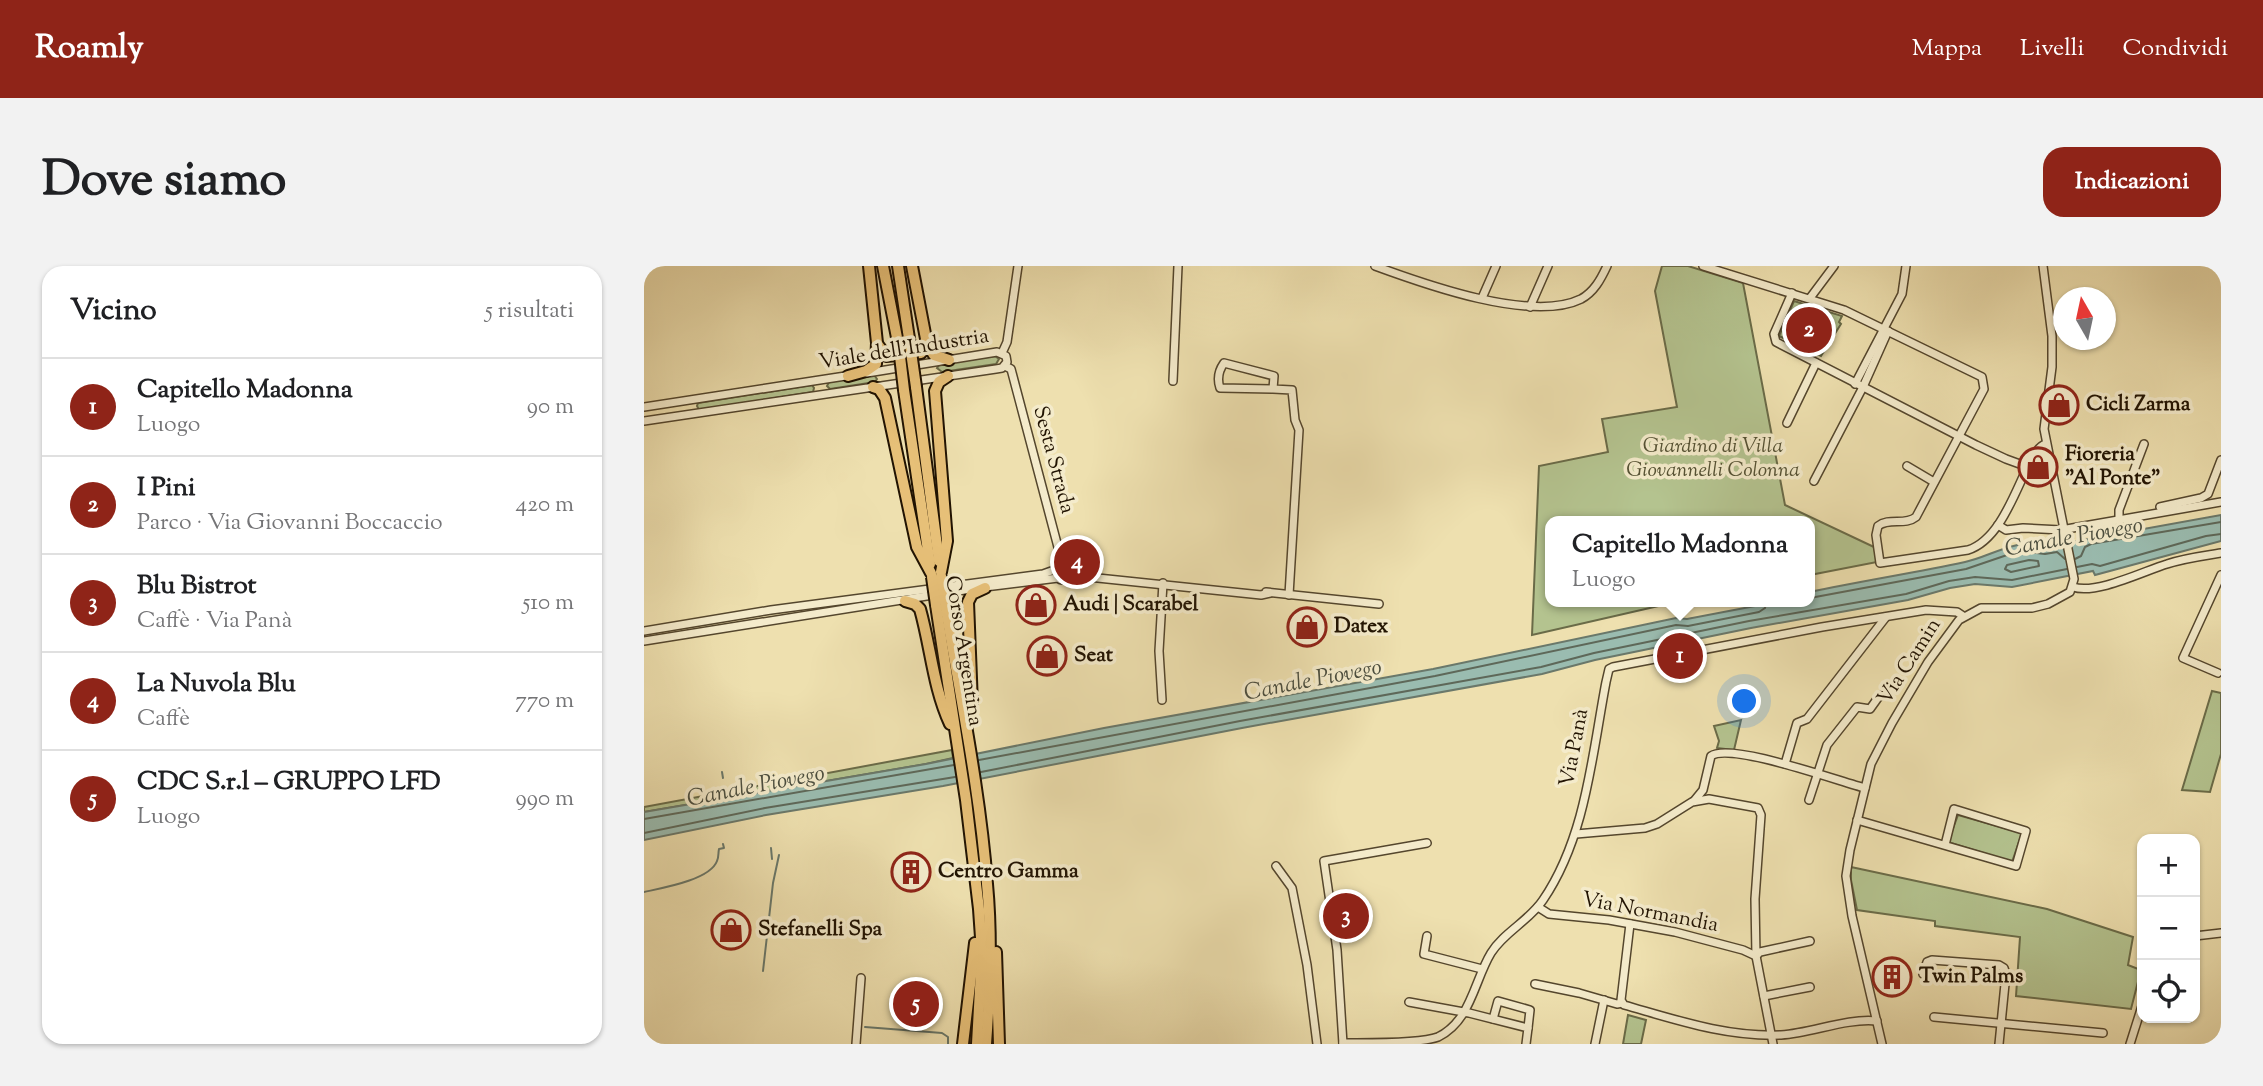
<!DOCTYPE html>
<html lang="it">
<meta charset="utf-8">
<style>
:root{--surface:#fff;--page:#f2f2f2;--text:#202124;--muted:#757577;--line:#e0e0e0;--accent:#8f2418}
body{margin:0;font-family:"Sorts Mill Goudy",serif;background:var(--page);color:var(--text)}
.controls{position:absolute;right:21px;bottom:21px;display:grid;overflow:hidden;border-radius:14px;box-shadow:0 2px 5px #0004}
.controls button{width:63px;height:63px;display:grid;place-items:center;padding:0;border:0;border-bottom:2px solid var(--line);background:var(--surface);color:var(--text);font:35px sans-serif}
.compass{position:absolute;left:1409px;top:21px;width:63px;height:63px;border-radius:50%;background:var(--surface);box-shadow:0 2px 5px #0004;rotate:351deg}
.you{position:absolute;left:1101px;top:436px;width:24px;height:24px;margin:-18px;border:5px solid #fff;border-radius:50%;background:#1a73e8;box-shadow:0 0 0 10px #1a73e833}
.badge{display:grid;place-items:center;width:46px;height:46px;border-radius:50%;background:var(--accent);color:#fff;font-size:23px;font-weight:700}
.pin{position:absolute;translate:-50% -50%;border:4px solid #fff;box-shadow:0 2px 7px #0006}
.popup{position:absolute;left:901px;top:250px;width:270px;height:91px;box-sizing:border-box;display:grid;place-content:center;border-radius:14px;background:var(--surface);filter:drop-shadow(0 2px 5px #0005);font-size:23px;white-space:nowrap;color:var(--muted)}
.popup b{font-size:26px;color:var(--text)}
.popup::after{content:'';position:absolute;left:50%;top:100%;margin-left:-14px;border:14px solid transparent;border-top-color:var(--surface)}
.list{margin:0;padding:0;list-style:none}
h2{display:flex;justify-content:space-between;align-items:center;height:91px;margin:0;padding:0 28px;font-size:30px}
h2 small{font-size:23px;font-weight:400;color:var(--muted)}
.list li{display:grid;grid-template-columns:46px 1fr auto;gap:21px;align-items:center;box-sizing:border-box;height:98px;padding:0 28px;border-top:2px solid var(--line)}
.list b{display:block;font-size:26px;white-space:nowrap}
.list p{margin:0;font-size:23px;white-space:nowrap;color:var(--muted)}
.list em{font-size:23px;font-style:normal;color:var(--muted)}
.icon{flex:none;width:38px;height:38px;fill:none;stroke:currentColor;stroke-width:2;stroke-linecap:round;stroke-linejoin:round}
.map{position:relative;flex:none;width:1577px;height:778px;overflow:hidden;border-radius:21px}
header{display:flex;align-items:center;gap:42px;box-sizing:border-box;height:98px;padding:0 35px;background:var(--accent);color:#fff}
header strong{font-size:33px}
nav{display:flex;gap:38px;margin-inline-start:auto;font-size:24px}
.intro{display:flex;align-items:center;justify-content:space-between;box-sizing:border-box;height:168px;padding:0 42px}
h1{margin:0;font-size:49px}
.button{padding:18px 32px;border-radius:21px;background:var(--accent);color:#fff;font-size:24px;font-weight:700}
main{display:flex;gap:42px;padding:0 42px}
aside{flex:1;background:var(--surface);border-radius:21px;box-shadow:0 2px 5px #0004}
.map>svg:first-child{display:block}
.green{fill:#b4c38f;stroke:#6a6b48;stroke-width:2}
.water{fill:#9abcb0;stroke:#6a786a;stroke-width:2}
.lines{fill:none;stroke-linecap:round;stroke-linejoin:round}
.shore{stroke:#5e6859;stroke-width:2}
.stream{stroke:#6a786a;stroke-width:2}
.minor-casing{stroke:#54462d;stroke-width:10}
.highway-casing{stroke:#211302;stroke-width:14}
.minor{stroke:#f4ebcb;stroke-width:7}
.highway{stroke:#e7c078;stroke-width:10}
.highway-bridge-casing{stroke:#211302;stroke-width:14;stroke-linecap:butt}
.highway-bridge{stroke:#e7c078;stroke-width:10}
.labels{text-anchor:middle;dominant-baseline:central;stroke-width:7;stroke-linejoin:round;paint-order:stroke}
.street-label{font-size:21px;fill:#211302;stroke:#f4ebcb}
.poi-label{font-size:21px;font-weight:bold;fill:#211302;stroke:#f4ebcb;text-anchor:start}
.park-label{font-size:21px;font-style:italic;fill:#545133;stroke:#f4ebcb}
.water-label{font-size:23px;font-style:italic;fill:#4b4e3f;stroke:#f4ebcb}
</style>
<header>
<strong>Roamly</strong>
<nav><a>Mappa</a><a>Livelli</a><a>Condividi</a></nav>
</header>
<div class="intro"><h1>Dove siamo</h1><a class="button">Indicazioni</a></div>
<main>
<aside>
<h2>Vicino<small>5 risultati</small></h2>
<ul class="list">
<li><span class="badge">1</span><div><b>Capitello Madonna</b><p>Luogo</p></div><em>90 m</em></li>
<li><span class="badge">2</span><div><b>I Pini</b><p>Parco · Via Giovanni Boccaccio</p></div><em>420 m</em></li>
<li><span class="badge">3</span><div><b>Blu Bistrot</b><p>Caffè · Via Panà</p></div><em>510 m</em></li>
<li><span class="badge">4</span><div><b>La Nuvola Blu</b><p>Caffè</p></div><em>770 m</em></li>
<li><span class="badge">5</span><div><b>CDC S.r.l – GRUPPO LFD</b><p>Luogo</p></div><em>990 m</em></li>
</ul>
</aside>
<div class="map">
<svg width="1577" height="778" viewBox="0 0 1577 778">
<rect width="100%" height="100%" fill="#eee0af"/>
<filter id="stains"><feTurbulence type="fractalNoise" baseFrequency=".00286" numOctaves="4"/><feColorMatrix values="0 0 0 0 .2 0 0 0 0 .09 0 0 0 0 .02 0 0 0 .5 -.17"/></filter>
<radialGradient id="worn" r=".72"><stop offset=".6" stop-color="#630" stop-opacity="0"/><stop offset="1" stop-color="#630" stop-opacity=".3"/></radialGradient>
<!-- green -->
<g class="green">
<polygon points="1018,0 1044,0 1099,17 1141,239 1230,281 1233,296 1166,309 1166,255 906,255 906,336 1032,336 888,369 895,200 964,186 958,153 1033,141 1011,25"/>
<polygon points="1150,35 1198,50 1195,56 1197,58 1177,90 1135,70"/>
<polygon points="351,90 355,93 352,98 298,106 293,102 296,98"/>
<polygon points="230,109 233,113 231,116 186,123 183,120 185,116"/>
<polygon points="168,119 170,122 169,126 55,144 53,140 54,137"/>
<polygon points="1568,425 1577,427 1577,488 1566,526 1538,524"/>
<polygon points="1097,454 1090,484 1073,482 1075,475 1070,460"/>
<polygon points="308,484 309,492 282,498 0,546 0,541"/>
<polygon points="1314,549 1378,567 1368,596 1304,576"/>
<polygon points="1207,601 1403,643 1489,671 1484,699 1497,704 1487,743 1372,730 1376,671 1291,660 1291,655 1213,644 1207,614"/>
<polygon points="984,749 1002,754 997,778 979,778"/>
</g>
<!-- water -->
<path class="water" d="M1577,249v26l-126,34 -2,-4 -81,16 -37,-3 -25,4 -42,12 -157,28 -156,32 -53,14 -300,54 -299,58 -177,29 -122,25v-28l282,-48 178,-36 329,-59 243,-51 11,1 89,-17h34v-10c51,-11 104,-19 155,-30 25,-5 54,-26 79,-15z"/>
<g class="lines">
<!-- shore -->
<g class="shore">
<polyline points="1431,293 1437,290 1441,281 1447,278 1577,256"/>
<polygon points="1385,294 1394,295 1395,300 1367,306 1361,303 1363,299"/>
<polyline points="1433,301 1448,298 1456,300 1562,270 1577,268"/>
<polyline points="1166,332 1322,303 1366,288 1384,286 1401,288 1413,286 1421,293"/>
<polyline points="335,494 791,410 1032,359 1044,360 1115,346 1121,342 1122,336"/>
<polyline points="337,506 596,455 897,401 950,387 1105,355 1262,328 1305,315 1331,311 1368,314 1423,303"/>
<polyline points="0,553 310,499"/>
<polyline points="0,567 121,542 311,511"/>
</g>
<!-- stream -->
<g class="stream">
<polyline points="78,506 79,512"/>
<polyline points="127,582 128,593"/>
<path d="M0,626c18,-4 66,-12 73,-31 2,-4 1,-8 2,-12l5,-1 -1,-4"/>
<polyline points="119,705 129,617 135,589"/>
<polyline points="221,761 298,767 304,771 304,778"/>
</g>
<!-- minor casing -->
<g class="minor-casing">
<g id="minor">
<path d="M731,0c49,18 157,57 206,33 13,-7 20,-20 26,-33"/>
<path d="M1059,0l141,44 138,67 2,12 -68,128c-11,9 -27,0 -38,9l-2,9 4,28 88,-13c44,-14 56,-101 78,-106"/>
<polyline points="1148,27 1130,68 1132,76 1332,179 1362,193 1384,201"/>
<polyline points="838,32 852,0"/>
<polyline points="1166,32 1190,0"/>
<polyline points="886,41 904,0"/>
<polyline points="358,87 363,76 374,0"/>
<polyline points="361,100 367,103 419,300"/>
<polyline points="529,115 534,0"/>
<polyline points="1211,118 1258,28 1262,0"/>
<path d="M629,123l-53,-1c-3,-9 -1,-18 4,-25l50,13 -1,13 19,1 3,30 4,10 -10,165"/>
<polyline points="0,141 208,109"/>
<polyline points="0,155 352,103 358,102 363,96 362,90 353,86 223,107"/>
<polyline points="1143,157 1172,97"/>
<polyline points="1263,200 1290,216"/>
<polyline points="1170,215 1219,121 1244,65"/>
<polyline points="1516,241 1557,232 1564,228 1577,194"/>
<polyline points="1475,252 1475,244 1500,178"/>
<polyline points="1354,259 1362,264 1379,262 1417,264 1577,236"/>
<circle cx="419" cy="307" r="7"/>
<polyline points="425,309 617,329 626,327"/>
<path d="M1429,321c23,8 71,-16 94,-23 18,-6 36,-8 54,-11"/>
<polyline points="622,326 735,338"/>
<polyline points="0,365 127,344 399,308 413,303"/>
<polyline points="0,375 333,322 414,312"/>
<polyline points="1574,407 1539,392 1577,309"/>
<polyline points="518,434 515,385 519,317"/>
<polyline points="1141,498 1153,457 1163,453 1242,351"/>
<polyline points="1165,534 1183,479 1213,441 1226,443 1236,429"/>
<path d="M1050,535l9,-11 8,-34c19,-14 127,25 154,32"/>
<polyline points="1213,554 1372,600 1382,565 1310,543 1301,579"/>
<polyline points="932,568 1001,562 1013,558 1048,536 1065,533 1114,542 1117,549 1111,633 1112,690 1129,778"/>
<polyline points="632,600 648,622 663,699 673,778"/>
<polyline points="894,641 905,648 965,654 1031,666 1099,684 1112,690"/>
<path d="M986,658l-9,76 3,5c53,15 102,32 157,30 32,-2 64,-17 96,-14"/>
<polyline points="783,670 780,688 838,703"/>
<polyline points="1551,670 1577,667"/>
<polyline points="1112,690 1116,686 1166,675"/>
<polyline points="1279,708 1283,696 1288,694 1355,699 1360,702 1362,708 1355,778"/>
<polyline points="891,718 935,727 973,738 978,737"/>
<polyline points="1120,730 1166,721"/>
<polyline points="765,736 825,747 884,762 882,778"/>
<polyline points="1290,751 1459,767"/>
<polyline points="849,753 854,735 886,744 884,762"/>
<path d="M699,777c22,0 77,1 95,-6 33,-16 36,-56 53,-84 13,-21 38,-32 52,-53 43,-63 49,-145 63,-218l3,-13 4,-2 209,-40 104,-17 31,2 6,4"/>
<polyline points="212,778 217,712"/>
<polyline points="699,778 693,684 680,595 783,577"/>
<polyline points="951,778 960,734"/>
<polyline points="1238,778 1208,650 1202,610 1206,584 1227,498 1248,457 1284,396 1315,354 1337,342 1388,342 1404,338 1426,326 1430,313 1400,163 1408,101 1408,70 1399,0"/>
<polyline points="1486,778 1498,740"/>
</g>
</g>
<!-- highway casing -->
<g class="highway-casing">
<g id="highway">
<polyline points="239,0 255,82"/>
<polyline points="254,0 266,79"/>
<polyline points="268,0 283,78 290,89 305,94"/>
<polyline points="234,79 242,90 277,87 283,78"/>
<polyline points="204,110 222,105 232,98 233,77 225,0"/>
<polyline points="229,121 235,123 241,132 273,281 287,307"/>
<polyline points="272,121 295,295"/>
<polyline points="260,124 286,298"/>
<polyline points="297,306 303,275 291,125 295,116 304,110"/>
<path d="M261,335l10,3 5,5c11,39 13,78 30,115"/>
<path d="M301,337c15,93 35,187 42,281 5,53 3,107 -1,160"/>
<polyline points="292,339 322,534 335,643 338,686 333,778"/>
<polyline points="323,460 328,438 324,336 328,328 341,322"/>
<polyline points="352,686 355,778"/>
<polyline points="319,778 331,677"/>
</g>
</g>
<!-- minor -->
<use href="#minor" class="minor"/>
<!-- highway -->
<use href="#highway" class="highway"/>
<!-- highway-bridge casing -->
<g class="highway-bridge-casing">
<g id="highway-bridge">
<polyline points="266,79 272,121"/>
<polyline points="255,82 260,124"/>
<polyline points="297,310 301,337"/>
<polyline points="288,311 292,339"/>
</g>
</g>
<!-- highway-bridge -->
<use href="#highway-bridge" class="highway-bridge"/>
</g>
<!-- icons -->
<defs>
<g id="shop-ring" transform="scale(2.0125)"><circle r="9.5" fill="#f4ebcb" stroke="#8f2418" stroke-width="1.5"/><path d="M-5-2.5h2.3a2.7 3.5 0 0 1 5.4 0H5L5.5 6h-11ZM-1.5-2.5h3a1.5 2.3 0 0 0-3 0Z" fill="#8f2418"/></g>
<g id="building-ring" transform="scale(2.0125)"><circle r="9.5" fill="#f4ebcb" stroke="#8f2418" stroke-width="1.5"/><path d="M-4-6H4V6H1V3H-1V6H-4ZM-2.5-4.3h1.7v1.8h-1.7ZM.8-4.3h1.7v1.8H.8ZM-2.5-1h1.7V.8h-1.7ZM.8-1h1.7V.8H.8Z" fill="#8f2418"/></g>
</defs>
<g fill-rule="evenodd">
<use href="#shop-ring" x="1415" y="139"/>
<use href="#shop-ring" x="1394" y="201"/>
<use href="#shop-ring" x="392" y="339"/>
<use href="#shop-ring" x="663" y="361"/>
<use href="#shop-ring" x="403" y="390"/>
<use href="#building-ring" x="267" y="606"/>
<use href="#shop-ring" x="87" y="664"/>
<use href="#building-ring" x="1248" y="711"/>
</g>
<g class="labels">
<!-- street labels -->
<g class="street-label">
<text transform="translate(260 84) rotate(-9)">Viale dell'Industria</text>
<text transform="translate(409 194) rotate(75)">Sesta Strada</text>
<text transform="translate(319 385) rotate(81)">Corso Argentina</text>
<text transform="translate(1266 396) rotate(-57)">Via Camin</text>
<text transform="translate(931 482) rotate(-79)">Via Panà</text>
<text transform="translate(1006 647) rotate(11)">Via Normandia</text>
</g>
<!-- poi labels -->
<g class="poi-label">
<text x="1442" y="139">Cicli Zarma</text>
<text x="1421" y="189">Fioreria<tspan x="1421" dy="24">"Al Ponte"</tspan></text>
<text x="419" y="339">Audi | Scarabel</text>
<text x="690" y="361">Datex</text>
<text x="430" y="390">Seat</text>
<text x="294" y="606">Centro Gamma</text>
<text x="114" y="664">Stefanelli Spa</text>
<text x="1275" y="711">Twin Palms</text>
</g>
<!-- park labels -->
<g class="park-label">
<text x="1069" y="181">Giardino di Villa<tspan x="1069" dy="24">Giovannelli Colonna</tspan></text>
</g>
<!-- water labels -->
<g class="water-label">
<text transform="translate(1430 272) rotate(-10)">Canale Piovego</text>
<text transform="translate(669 415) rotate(-11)">Canale Piovego</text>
<text transform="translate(112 521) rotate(-11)">Canale Piovego</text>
</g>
</g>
<rect width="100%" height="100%" filter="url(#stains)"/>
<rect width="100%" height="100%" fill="url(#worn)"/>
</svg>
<div class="controls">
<button>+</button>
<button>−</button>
<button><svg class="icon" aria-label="locate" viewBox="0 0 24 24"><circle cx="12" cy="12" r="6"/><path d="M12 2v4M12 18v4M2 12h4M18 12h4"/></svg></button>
</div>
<svg class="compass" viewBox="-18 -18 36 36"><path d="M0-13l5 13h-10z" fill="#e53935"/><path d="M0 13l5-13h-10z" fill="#757577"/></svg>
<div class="you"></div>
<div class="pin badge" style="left:1036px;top:390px">1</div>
<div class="popup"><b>Capitello Madonna</b>Luogo</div>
<div class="pin badge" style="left:1165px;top:64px">2</div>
<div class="pin badge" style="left:702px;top:650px">3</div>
<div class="pin badge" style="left:433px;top:296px">4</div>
<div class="pin badge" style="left:272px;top:738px">5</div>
</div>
</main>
